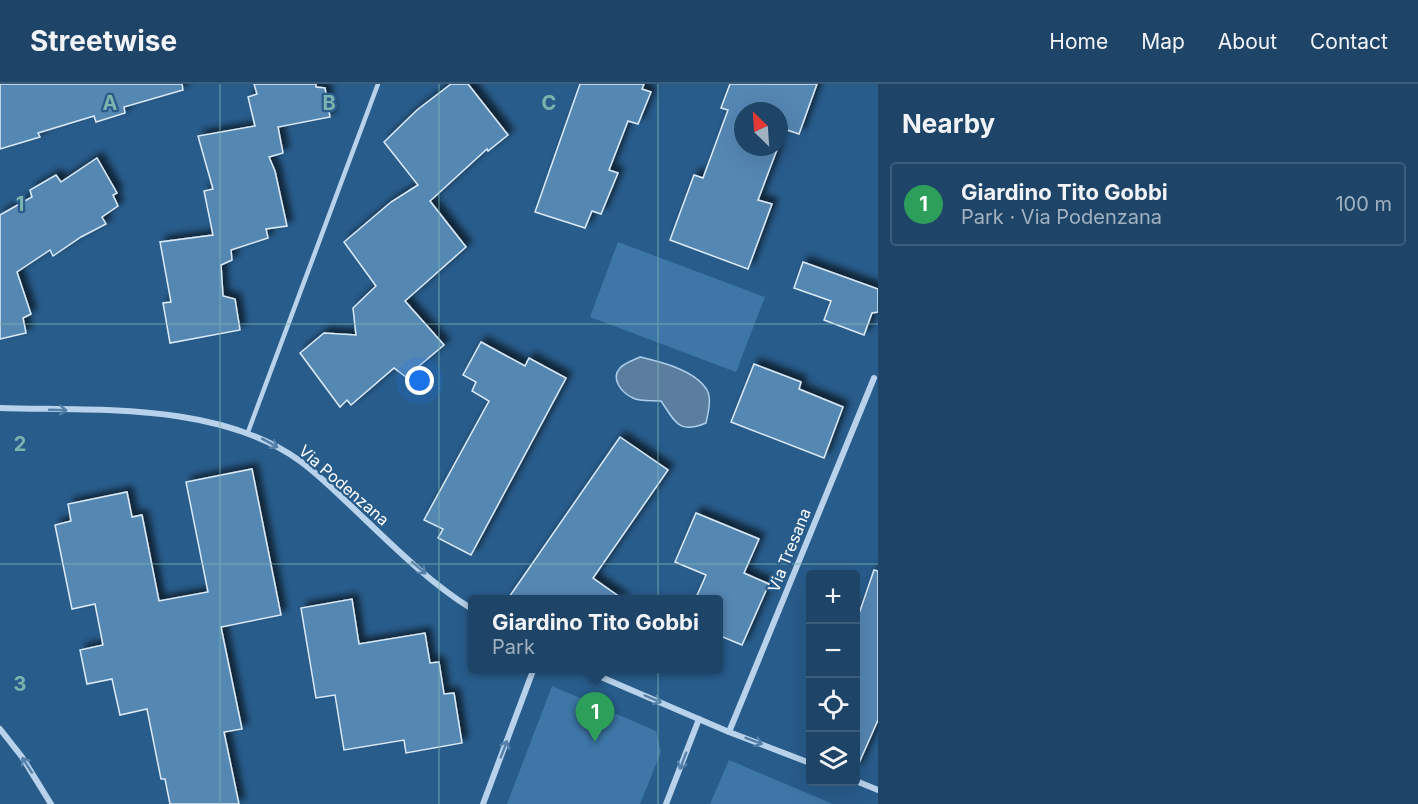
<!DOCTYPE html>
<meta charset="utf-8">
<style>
:root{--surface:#1e4568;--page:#2b4f71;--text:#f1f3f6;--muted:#a1b1c0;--line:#3c5d7c;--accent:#f1c67d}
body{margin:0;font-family:Inter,sans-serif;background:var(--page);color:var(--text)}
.controls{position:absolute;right:18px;bottom:18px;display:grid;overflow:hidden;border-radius:6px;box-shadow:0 6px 24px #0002}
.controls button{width:54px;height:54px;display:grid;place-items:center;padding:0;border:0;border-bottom:2px solid var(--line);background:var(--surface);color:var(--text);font:30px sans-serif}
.compass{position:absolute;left:734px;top:18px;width:54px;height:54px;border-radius:50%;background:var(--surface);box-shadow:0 6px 24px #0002;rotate:335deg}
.you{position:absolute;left:420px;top:297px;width:21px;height:21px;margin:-15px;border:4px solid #fff;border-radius:50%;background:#1a73e8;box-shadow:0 0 0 9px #1a73e833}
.badge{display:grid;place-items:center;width:39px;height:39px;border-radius:50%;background:var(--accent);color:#fff;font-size:20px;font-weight:700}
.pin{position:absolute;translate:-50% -50px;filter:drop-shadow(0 2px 3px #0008)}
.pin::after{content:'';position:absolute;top:32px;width:21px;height:18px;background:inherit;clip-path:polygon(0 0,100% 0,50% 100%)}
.popup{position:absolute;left:468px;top:511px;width:255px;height:78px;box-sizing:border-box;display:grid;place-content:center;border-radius:6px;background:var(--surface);filter:drop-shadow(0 2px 4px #0005);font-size:20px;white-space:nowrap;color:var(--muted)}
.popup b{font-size:22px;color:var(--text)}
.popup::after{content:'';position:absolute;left:50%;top:100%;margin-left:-12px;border:12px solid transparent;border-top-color:var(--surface)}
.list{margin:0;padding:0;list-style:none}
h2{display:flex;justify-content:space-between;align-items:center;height:78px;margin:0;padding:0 24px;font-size:26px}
h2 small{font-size:20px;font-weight:400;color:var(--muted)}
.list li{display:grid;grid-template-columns:39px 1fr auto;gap:18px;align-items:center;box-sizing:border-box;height:84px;margin:0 12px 12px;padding:0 12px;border:2px solid var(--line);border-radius:6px}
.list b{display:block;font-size:22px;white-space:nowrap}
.list p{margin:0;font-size:20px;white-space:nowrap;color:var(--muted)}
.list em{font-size:20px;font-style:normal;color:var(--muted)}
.icon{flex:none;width:33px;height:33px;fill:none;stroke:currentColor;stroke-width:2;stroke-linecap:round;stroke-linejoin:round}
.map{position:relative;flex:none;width:878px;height:720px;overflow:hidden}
header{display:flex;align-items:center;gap:36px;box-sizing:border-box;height:84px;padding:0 30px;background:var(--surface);border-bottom:2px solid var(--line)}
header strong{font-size:28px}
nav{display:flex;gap:33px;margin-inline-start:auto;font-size:21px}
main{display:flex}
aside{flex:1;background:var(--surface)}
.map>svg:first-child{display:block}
.green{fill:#3d76a7}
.water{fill:#5c7e9e;stroke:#abceea;stroke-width:1.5}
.building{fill:#5587b3;stroke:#dbeaf7;stroke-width:1.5;filter:url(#shadow)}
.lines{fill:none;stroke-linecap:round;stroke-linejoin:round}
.service{stroke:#b7d2ea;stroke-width:4.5}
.minor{stroke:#b7d2ea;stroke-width:6}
.oneway{stroke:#537fa8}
.grid{fill:none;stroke:#7bb4af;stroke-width:1.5;stroke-opacity:0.55}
.labels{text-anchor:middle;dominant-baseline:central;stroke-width:4.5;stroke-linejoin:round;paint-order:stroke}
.street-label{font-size:16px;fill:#fff;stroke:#285c8b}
.grid-label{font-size:20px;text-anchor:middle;font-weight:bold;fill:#7bb4af;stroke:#285c8b;stroke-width:4.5;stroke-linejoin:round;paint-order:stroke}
</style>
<header>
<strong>Streetwise</strong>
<nav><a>Home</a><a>Map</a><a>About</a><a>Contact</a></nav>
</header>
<main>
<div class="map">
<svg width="878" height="720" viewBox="0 0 878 720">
<defs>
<filter id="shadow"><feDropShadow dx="5.5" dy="-5.5" stdDeviation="3" flood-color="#0009"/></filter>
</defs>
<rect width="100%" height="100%" fill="#285c8b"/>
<!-- green -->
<g class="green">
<polygon points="618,158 765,213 736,288 590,233"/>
<polygon points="552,602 656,647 661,668 640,720 507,720"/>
<polygon points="729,676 833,720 710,720"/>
</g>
<!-- water -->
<path class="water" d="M640,273c21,5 55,13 67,33 5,9 1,23 -1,33 -28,12 -31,-2 -45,-22 -9,-1 -20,1 -28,-3 -11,-5 -23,-19 -13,-30 4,-5 14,-8 20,-11z"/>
<!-- building -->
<g class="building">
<polygon points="0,0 182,0 183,6 124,23 125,29 96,38 94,32 38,49 40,53 0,65"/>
<polygon points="254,0 316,0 316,3 325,4 330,33 278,43 283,69 269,73 275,87 287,142 266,145 268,154 231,166 232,176 221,181 223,212 235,215 240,246 170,259 163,219 171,218 160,158 213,151 204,107 213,105 198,52 255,42 248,13 257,10"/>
<polygon points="451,0 468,0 508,51 488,67 487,65 430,117 466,163 405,217 444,261 406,293 394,284 351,321 347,316 340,323 300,269 324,249 356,251 353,224 376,202 344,158 391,118 418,101 384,58 417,26"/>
<polygon points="580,0 644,0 642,5 651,8 638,40 628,37 609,86 618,89 601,130 592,127 585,144 535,128"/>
<polygon points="730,0 817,0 799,50 784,45 779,59 779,27 743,27 743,63 778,63 758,116 772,120 748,185 670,156 694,91 703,94 728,26 721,24"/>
<polygon points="97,74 117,109 113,111 118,122 102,133 106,140 81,153 53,172 50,166 17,188 31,230 23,234 26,249 0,255 0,131 32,113 30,106 56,91 61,98"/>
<polygon points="803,178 878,205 878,228 872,229 864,251 824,236 831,217 794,204"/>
<polygon points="481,258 525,282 529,274 566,294 471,471 438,454 443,445 424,436 489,317 472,307 476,298 463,291"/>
<polygon points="754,280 801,298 799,305 843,323 824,374 731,338"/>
<polygon points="620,353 668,386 593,494 624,516 507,516"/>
<polygon points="252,385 281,531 221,543 242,645 224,648 239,720 170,720 165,695 161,695 147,625 120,631 112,595 87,600 80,566 103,561 95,520 72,525 55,441 71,437 68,420 127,408 132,433 142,431 159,517 208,508 186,398"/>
<polygon points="696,429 759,455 744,489 769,500 742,561 718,551 718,516 695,516 706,491 675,478"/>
<polygon points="874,486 878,487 878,636 855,688 855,525 860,527"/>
<polygon points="352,515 359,560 425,549 430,579 439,578 444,610 454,609 462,659 406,669 404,656 344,666 335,611 316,614 301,524"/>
</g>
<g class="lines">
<!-- service -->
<polyline class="service" points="248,348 378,0"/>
<!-- minor -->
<g class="minor">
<path d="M0,324c97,3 218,-6 300,53 18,13 35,30 51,45 38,36 76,75 121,103"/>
<polyline points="580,584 729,648 810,679"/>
<polyline points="0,645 22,673 51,720"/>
<polyline points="729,648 874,294"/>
<polyline points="856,697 878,706"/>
<polyline points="483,720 534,584"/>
<polyline points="666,720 699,635"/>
</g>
</g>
<!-- one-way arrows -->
<defs><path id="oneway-shaft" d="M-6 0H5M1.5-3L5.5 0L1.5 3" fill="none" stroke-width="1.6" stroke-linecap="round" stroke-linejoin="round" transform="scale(1.5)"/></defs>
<g class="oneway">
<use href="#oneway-shaft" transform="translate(58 326) rotate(2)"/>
<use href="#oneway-shaft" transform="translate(270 359) rotate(29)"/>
<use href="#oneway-shaft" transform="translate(419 484) rotate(41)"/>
<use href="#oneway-shaft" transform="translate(653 615) rotate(23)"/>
<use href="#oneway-shaft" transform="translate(754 657) rotate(21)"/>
<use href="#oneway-shaft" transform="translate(504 665) rotate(-69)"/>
<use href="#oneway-shaft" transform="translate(683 677) rotate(111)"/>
<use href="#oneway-shaft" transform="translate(27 681) rotate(-123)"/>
</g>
<!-- grid -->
<path class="grid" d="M220,0v720M439,0v720M658,0v720M0,240h878M0,480h878"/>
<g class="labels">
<!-- street labels -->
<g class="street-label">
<text transform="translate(344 401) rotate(41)">Via Podenzana</text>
<text transform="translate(789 466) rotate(-68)">Via Tresana</text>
</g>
</g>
<g class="grid-label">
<text x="110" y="26">A</text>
<text x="329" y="26">B</text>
<text x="549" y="26">C</text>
<text x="20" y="127">1</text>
<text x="20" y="367">2</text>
<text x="20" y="607">3</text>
</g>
</svg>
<div class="controls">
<button>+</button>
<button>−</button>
<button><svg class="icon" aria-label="locate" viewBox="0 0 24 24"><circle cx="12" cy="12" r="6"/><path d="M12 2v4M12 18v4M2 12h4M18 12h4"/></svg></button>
<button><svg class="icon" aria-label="layers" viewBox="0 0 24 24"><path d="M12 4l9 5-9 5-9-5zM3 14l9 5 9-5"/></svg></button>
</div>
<svg class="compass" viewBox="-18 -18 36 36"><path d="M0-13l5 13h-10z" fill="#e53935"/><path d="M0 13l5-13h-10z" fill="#a1b1c0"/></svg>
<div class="you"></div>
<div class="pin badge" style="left:595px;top:658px;background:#2e9e5b">1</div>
<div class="popup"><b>Giardino Tito Gobbi</b>Park</div>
</div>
<aside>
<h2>Nearby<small></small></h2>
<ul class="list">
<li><span class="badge" style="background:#2e9e5b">1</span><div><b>Giardino Tito Gobbi</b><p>Park · Via Podenzana</p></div><em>100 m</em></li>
</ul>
</aside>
</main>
